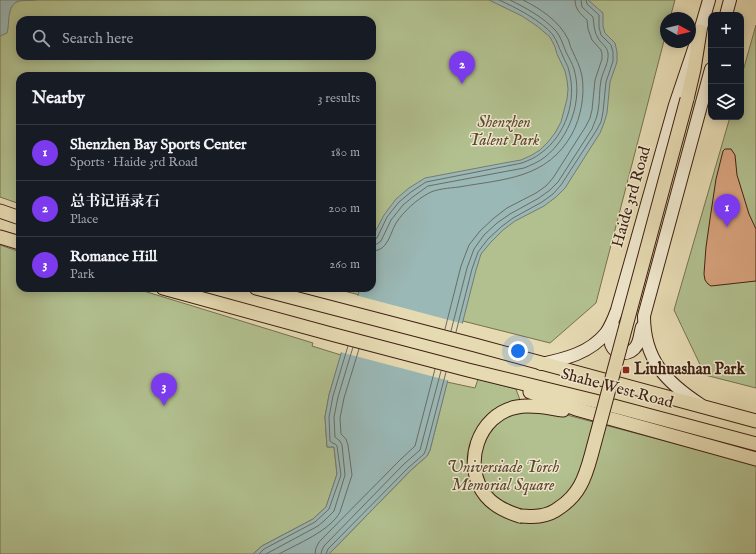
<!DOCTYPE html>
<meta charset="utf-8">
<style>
:root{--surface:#171b24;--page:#242831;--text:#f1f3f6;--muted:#9ea1a6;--line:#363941;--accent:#7c3aed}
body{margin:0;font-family:"IM FELL English","Noto Serif SC",serif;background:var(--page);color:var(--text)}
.controls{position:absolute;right:12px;top:12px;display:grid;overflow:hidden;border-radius:8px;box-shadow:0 2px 10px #0003}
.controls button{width:36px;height:36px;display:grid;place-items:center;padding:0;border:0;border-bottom:1px solid var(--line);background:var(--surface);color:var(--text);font:20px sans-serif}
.compass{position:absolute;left:660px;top:12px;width:36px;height:36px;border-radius:50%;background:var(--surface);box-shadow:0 2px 10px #0003;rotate:98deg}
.you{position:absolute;left:518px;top:351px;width:14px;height:14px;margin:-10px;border:3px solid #fff;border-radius:50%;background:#1a73e8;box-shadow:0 0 0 6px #1a73e833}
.badge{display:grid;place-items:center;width:26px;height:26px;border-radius:50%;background:var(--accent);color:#fff;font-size:13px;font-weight:700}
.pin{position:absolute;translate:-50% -33px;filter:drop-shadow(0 1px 2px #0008)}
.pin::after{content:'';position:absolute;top:21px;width:14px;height:12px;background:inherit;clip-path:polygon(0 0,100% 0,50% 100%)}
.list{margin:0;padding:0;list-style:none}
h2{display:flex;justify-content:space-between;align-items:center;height:52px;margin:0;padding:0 16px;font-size:17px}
h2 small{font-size:13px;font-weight:400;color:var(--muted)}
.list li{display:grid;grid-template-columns:26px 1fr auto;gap:12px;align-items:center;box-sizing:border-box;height:56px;padding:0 16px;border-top:1px solid var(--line)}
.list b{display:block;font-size:15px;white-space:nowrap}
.list p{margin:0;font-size:13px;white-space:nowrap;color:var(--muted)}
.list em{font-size:13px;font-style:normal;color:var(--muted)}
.icon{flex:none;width:22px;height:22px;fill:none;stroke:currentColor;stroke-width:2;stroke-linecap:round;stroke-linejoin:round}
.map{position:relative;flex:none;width:756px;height:554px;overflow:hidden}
.search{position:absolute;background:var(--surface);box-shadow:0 2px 10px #0003;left:16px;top:16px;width:360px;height:44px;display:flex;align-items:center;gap:10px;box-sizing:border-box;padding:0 14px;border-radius:12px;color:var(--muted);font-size:15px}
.panel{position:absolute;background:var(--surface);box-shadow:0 2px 10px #0003;left:16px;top:72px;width:360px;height:220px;border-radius:12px}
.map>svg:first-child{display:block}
.green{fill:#b2c08f;stroke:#787050;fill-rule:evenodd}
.water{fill:#9ab8b6;stroke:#767b74}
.pier{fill:#e6dab2}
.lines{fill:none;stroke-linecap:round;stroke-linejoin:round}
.shore{stroke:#6c6c64;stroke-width:1}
.building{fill:#d8a27d;stroke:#3f2011}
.secondary-casing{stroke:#3f2011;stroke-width:14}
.primary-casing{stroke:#3f2011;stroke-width:15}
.secondary{stroke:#efe7cd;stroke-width:12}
.primary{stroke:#e6dab2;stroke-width:13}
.primary-bridge-casing{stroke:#3f2011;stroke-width:15;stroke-linecap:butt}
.primary-bridge{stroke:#e6dab2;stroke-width:13}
.poi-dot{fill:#8f2418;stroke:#efe7cd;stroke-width:1.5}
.labels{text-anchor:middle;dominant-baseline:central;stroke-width:3;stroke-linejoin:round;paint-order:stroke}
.park-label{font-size:16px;font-style:italic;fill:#5c4830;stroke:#efe7cd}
.street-label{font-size:16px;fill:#3f2011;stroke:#efe7cd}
.poi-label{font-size:16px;font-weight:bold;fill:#3f2011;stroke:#efe7cd;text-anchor:start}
</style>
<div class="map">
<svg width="756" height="554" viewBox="0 0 756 554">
<rect width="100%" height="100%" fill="#e6dab2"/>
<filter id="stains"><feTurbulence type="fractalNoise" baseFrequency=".005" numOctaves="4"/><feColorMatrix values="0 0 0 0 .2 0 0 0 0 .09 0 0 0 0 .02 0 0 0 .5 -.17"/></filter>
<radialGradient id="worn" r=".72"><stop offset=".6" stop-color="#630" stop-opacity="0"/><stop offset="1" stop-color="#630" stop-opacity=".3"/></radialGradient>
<!-- green -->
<g class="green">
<path d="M0,0h675l-5,18h-4v15l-70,270 -46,40 -218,-55h40v-212h-352v128l-20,-7zM20,20h352v36h-352z"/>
<polygon points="756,25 756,388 705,375 674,310 730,117 741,117 741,78"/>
<polygon points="0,245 20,252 20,288 134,288 313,343 312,346 341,355 329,395 325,417 327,447 334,447 337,474 326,507 313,519 262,546 253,554 0,554"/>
<polygon points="478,379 516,389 520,400 519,401 567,415 756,465 756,554 329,554 411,470 427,456 430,450 447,382 475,388"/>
</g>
<!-- water -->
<g class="water">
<path d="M0,0h36c-6,1 -12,0 -17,1 -13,4 -9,23 -12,32l-7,3z"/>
<polygon points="489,0 588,0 603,13 603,26 605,33 615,43 617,52 617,62 610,82 607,113 604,123 600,133 565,188 556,197 544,206 515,221 503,230 491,242 481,254 476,270 430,450 427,456 411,470 329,554 253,554 262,546 313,519 326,507 337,474 334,447 327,447 325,417 329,395 360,288 372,288 372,242 374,234 384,215 396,199 409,188 425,178 504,163 521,160 532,155 540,150 548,142 555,133 561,122 567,99 568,89 567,80 565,71 557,54 555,47 550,37 537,26 522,16"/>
</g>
<!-- pier -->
<polygon class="pier" points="355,295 464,324 450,381 340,352"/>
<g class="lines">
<!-- shore -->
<g class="shore">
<path d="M372,240l3,-1 2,-1 10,-21 12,-15 12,-10 15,-10 96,-19c7,-3 13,-5 19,-10 25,-18 36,-53 28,-82 -1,-6 -5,-11 -7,-17 -3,-6 -5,-13 -9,-19 -11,-14 -38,-28 -54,-35"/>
<path d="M372,245l5,-1 4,-3 10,-21 12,-15 11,-9 14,-10 96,-18c7,-3 15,-6 21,-11 25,-20 38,-57 29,-88 -2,-6 -5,-11 -8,-17 -3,-7 -5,-15 -10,-21 -13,-14 -30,-23 -46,-31"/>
<path d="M372,251c5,0 10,-2 13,-6 5,-6 7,-15 11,-22 8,-12 20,-23 33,-30 7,-4 21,-5 30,-6 45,-8 88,-8 113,-53 9,-17 13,-39 10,-58 -2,-10 -6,-17 -10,-26 -2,-3 -2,-7 -4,-11 -9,-18 -27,-30 -45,-39"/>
<path d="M445,329l16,-63 8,-21 11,-14 14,-13 13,-10 29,-15 10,-7 7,-8 33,-52 4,-8 2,-8 3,-30 7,-21v-5l-1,-4 -9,-10 -4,-11 -1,-9c-6,-6 -12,-10 -12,-20"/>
<path d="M451,331l16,-63 7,-19 10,-14 13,-12 13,-9 29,-16 11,-8 8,-8 34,-53c2,-6 5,-11 6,-18 2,-10 1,-21 3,-31 2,-9 8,-17 7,-27 -1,-7 -7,-9 -10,-15 -4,-6 -4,-14 -5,-21l-11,-10 -1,-7"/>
<polyline points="456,332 472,269 478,252 488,239 501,227 513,218 542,202 553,194 561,185 596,131 601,122 603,112 606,82 613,61 613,52 611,45 601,35 599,27 599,15 587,4 586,0"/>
<path d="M259,554l5,-5 51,-27 14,-13 12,-34 -4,-29c-1,-3 -5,-2 -7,-5l-1,-24 4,-21 15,-50"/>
<polyline points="266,554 318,526 325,520 334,511 345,475 342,445 340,441 335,437 334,417 338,397 353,347"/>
<path d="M279,554c18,-10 51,-23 61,-42l12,-37 -4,-30 -2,-6 -5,-5 -1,-16 4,-20 15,-49"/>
<polyline points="315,554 316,548 319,542 400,460 415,446 435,369"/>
<polyline points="321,554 322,550 324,546 404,464 420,450 441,371"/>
<polyline points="326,554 328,549 408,468 424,454 426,449 446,372"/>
</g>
</g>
<!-- building -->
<polygon class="building" points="725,149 731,149 735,155 737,175 749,214 756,229 756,281 711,286 708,284 705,280 704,274 706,247 710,219 716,179 723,151"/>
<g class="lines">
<!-- secondary casing -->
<g class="secondary-casing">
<g id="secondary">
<polyline points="726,15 730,0"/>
<path d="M613,325c-1,6 -4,13 -2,19 4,12 20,12 26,1 3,-5 3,-12 5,-18"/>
<path d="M541,364c24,-5 49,-11 65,-31 5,-7 8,-15 11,-23l58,-205 25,-74 9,-31"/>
<path d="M701,405c-35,-23 -57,-45 -57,-89l67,-247"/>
</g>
</g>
<!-- primary casing -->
<g class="primary-casing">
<g id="primary">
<polyline points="687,99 694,69 700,31"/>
<polyline points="0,211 20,218"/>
<polyline points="0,237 20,243"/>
<polyline points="163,288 331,334 468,370 595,401 756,444"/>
<polyline points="256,288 475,345 756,421"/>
<polyline points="530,392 576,409 756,459"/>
<path d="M520,516c-13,-4 -25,-9 -34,-20 -25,-30 -8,-82 31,-89 15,-3 31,1 46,3"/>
</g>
</g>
<!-- secondary -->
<use href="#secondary" class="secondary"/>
<!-- primary -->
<use href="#primary" class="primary"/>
<!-- primary-bridge casing -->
<g class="primary-bridge-casing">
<path id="primary-bridge" d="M520,516c6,0 12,1 19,0 7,-1 14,-3 20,-8 20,-13 26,-30 32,-52l96,-357"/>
</g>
<!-- primary-bridge -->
<use href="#primary-bridge" class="primary-bridge"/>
</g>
<!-- markers -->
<rect class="poi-dot" x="622" y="366" width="8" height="8" rx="2"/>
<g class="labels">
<!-- park labels -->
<g class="park-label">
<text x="504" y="123">Shenzhen<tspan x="504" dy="18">Talent Park</tspan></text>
<text x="503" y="468">Universiade Torch<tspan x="503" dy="18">Memorial Square</tspan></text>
</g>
<!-- street labels -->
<g class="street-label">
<text transform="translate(632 197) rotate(-74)">Haide 3rd Road</text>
<text transform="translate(617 389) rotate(15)">Shahe West Road</text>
</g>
<!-- poi labels -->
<g class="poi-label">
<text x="634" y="370">Liuhuashan Park</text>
</g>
</g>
<rect width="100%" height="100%" filter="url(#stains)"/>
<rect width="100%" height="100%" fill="url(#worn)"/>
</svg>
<div class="controls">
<button>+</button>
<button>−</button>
<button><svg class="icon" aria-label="layers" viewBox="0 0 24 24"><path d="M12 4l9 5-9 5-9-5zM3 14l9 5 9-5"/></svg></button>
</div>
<svg class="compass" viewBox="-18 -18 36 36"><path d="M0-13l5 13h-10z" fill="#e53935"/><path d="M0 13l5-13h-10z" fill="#9ea1a6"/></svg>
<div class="you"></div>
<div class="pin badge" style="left:727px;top:227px">1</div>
<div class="pin badge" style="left:462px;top:84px">2</div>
<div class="pin badge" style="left:164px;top:406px">3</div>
<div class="search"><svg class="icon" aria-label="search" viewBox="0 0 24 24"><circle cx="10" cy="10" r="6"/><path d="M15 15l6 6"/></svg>Search here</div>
<section class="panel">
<h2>Nearby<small>3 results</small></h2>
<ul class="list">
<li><span class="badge">1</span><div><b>Shenzhen Bay Sports Center</b><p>Sports · Haide 3rd Road</p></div><em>180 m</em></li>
<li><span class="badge">2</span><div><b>总书记语录石</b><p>Place</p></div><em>200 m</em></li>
<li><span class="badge">3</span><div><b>Romance Hill</b><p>Park</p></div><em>260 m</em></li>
</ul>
</section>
</div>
